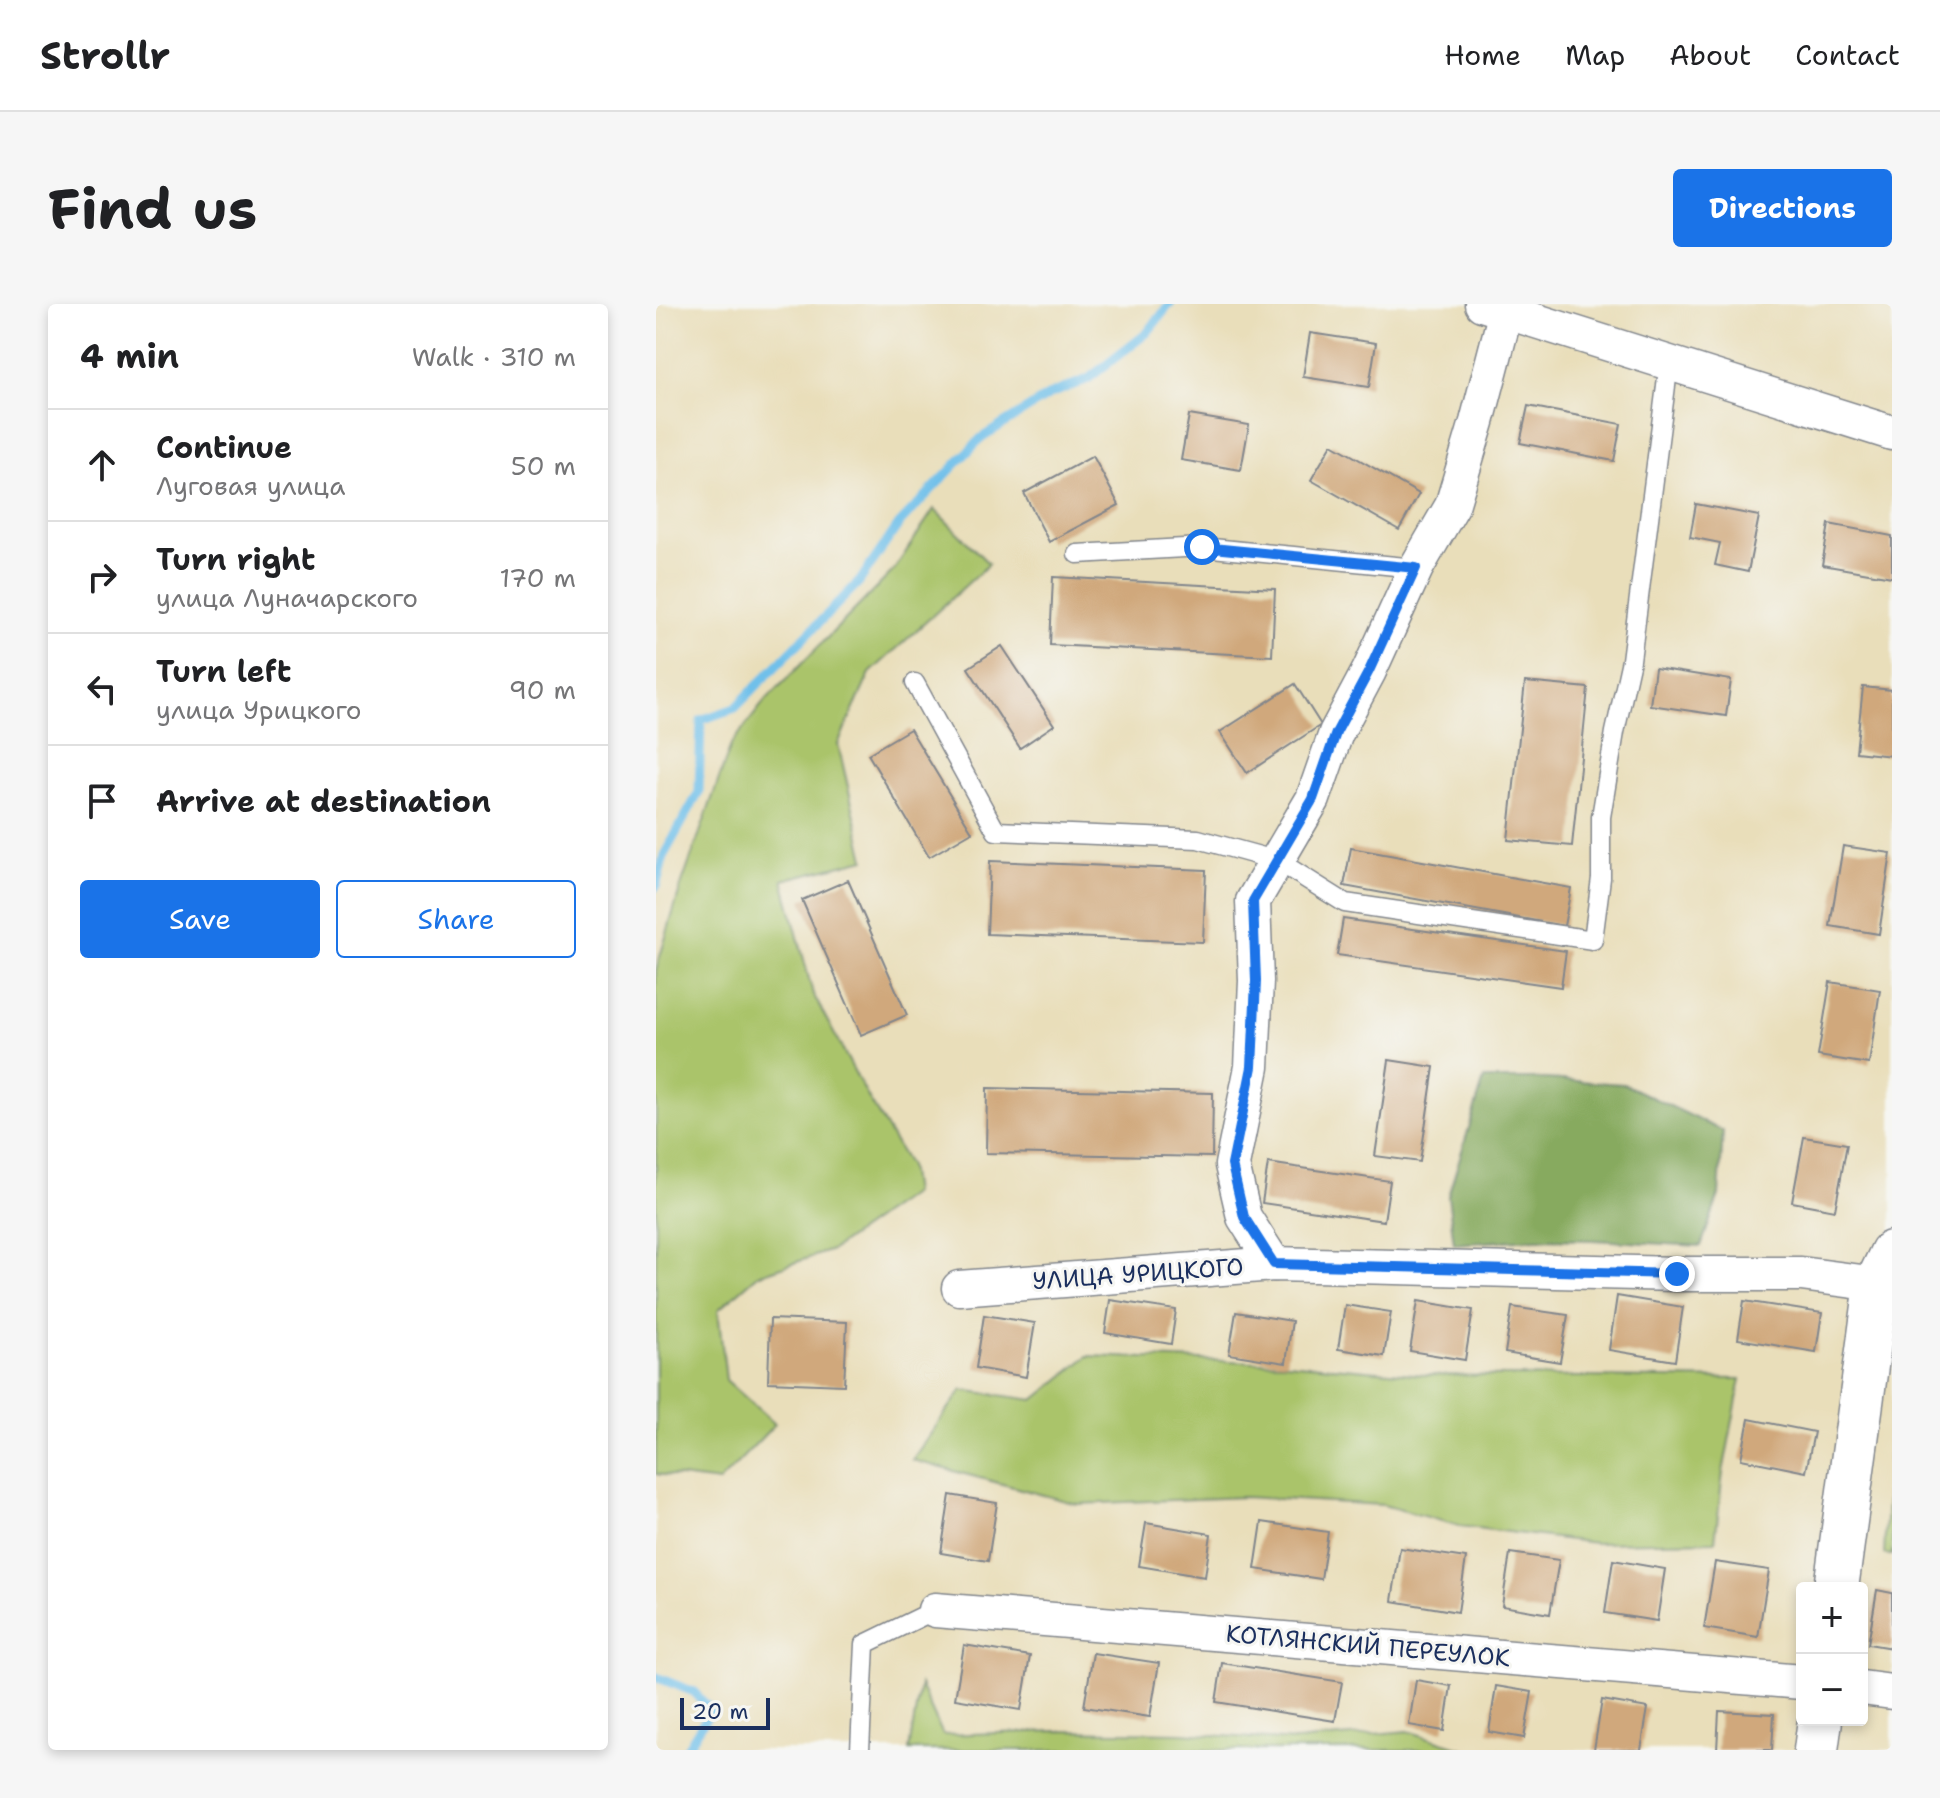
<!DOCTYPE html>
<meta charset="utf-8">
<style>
:root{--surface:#fff;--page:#f6f6f6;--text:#202124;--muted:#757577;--line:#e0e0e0;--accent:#1a73e8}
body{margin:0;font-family:"Shantell Sans",sans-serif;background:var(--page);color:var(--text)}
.controls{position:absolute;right:24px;bottom:24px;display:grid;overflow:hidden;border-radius:8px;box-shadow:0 4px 12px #0003}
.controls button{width:72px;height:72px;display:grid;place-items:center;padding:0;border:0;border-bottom:2px solid var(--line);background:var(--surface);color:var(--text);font:40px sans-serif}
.scale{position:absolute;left:24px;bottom:20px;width:90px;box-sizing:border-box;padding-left:8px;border:4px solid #1b2f5e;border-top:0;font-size:22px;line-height:28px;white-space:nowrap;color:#1b2f5e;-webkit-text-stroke:6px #f6f6f2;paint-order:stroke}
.stop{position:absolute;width:24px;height:24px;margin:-18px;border:6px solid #1a73e8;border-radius:50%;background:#fff}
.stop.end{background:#1a73e8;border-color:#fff;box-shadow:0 2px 8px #0008}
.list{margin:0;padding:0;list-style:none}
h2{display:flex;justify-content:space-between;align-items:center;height:104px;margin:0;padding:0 32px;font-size:34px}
h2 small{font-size:26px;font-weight:400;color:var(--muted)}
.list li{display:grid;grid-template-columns:52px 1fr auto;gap:24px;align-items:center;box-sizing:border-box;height:112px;padding:0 32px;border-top:2px solid var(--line)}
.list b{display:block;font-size:30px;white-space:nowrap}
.list p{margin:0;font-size:26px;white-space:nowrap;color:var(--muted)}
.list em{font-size:26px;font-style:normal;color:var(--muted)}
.actions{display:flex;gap:16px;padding:24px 32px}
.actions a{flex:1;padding:18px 0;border:2px solid var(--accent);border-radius:8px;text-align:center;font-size:28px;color:var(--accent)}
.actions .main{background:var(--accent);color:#fff}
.icon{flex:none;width:44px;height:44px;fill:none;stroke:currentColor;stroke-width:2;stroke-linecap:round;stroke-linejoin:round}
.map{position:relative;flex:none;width:1236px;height:1446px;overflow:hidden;border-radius:8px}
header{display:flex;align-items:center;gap:48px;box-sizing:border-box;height:112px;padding:0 40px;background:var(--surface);border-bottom:2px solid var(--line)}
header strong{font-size:38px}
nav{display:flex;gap:44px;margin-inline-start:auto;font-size:28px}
.intro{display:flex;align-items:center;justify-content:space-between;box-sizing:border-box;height:192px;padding:0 48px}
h1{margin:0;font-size:56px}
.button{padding:20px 36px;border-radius:8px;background:var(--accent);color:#fff;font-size:28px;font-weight:700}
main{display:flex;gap:48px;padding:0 48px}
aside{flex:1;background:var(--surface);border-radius:8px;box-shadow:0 4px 12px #0003}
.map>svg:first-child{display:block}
.green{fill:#aac46a;stroke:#627a64;stroke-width:2}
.forest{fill:#87aa5e;stroke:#516c5e;stroke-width:2}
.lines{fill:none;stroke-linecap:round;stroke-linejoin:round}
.stream{stroke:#6fc0ea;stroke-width:9}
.building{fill:#d0a87b}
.service-casing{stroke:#82868c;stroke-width:21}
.minor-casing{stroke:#82868c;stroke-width:37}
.tertiary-casing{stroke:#82868c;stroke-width:47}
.service{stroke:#fff;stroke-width:18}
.minor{stroke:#fff;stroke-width:34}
.tertiary{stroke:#fff;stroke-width:44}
.route{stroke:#1a73e8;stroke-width:10}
.labels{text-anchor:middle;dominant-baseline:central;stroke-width:6;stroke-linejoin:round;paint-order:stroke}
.street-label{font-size:24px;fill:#1b2f5e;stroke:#f6f6f2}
</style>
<header>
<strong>Strollr</strong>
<nav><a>Home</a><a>Map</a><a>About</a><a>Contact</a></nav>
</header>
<div class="intro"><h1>Find us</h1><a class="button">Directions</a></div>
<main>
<aside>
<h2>4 min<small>Walk · 310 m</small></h2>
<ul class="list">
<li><svg class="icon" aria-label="ahead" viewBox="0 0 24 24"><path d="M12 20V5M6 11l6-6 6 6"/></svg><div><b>Continue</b><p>Луговая улица</p></div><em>50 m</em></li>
<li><svg class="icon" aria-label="right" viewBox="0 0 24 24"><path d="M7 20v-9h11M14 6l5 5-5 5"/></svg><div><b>Turn right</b><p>улица Луначарского</p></div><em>170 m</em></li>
<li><svg class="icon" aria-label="left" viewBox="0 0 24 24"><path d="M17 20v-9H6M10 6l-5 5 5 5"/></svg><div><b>Turn left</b><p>улица Урицкого</p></div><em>90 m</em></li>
<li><svg class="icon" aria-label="arrive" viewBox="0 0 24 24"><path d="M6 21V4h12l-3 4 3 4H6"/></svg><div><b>Arrive at destination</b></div></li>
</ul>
<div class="actions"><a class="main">Save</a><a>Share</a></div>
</aside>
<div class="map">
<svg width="1236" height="1446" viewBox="0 0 1236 1446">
<rect width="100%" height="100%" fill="#f6f6f2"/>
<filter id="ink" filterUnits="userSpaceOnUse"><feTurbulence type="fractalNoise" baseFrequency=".0125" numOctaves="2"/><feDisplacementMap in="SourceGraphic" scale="16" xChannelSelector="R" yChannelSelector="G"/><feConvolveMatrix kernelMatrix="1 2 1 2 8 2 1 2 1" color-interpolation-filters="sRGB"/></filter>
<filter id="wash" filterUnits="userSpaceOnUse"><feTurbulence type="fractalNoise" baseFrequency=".006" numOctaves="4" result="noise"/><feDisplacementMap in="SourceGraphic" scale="32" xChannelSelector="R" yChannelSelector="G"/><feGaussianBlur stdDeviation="1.8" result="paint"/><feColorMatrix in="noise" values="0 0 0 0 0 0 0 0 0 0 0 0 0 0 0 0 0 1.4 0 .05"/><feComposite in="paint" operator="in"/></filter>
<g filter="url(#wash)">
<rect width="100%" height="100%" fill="#e9deba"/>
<!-- green -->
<g class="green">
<polygon points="278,205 333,260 214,369 182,440 209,555 127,576 157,690 213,795 253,862 257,889 176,946 102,971 62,1006 70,1076 119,1120 63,1178 0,1170 0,666 25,582 75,441 108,398 238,266"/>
<polygon points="432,1052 630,1059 768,1071 1085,1075 1067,1168 1059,1237 939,1239 804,1222 727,1201 588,1193 421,1200 256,1156 306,1086 378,1096"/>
<polygon points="1236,1111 1236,1251 1228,1250"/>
<polygon points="264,1381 287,1431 400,1427 526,1429 639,1437 752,1427 811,1446 253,1446"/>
</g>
<!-- forest -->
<polygon class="forest" points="828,775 890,775 968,780 1067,827 1063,891 1045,942 937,936 879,935 798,940 792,892"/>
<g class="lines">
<!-- stream -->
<g class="stream">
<polyline points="0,583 8,551 43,488 45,416 79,404 203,278 243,220 325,134 395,90 432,75 491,29 514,0"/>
<polyline points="0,1373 38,1388 55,1406 31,1444 32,1446"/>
</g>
</g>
<g id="blocks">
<!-- building -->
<g class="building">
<polygon points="654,29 720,39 713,83 647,73"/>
<polygon points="872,102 965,120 958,157 864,139"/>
<polygon points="533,111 593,121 585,166 525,156"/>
<polygon points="676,140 763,190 743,226 655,176"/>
<polygon points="437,152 463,201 393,238 368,189"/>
<polygon points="1040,200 1103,212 1092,268 1059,261 1064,239 1034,233"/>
<polygon points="1173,220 1236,232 1236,273 1166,261"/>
<polygon points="397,273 619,285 616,352 394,341"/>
<polygon points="346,342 398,421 364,444 312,364"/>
<polygon points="999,364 1075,376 1070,412 994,401"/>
<polygon points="869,378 932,384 916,542 852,536"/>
<polygon points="639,380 665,421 591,469 564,428"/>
<polygon points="1207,383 1236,386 1236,452 1200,448"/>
<polygon points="254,425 316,528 273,553 212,450"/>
<polygon points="1187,542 1235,549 1223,630 1174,622"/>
<polygon points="695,544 915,584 908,622 688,582"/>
<polygon points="334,557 550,566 547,638 331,630"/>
<polygon points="192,576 251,711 205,731 146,596"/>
<polygon points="687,615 910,647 905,683 681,651"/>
<polygon points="1174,678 1224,686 1213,760 1162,752"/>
<polygon points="733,756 778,763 764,858 719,852"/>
<polygon points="331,784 557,789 556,853 330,849"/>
<polygon points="1148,833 1191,840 1179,906 1136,898"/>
<polygon points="612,859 734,877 728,917 606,899"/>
<polygon points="961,992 1027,1003 1019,1057 953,1046"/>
<polygon points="454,996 520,1006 515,1040 449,1029"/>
<polygon points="762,997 817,1006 809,1056 754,1047"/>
<polygon points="1088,997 1166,1009 1160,1048 1082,1035"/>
<polygon points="689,1001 735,1008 728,1052 682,1045"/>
<polygon points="856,1003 912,1011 904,1058 849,1049"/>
<polygon points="580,1008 636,1017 630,1059 573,1050"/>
<polygon points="328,1011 379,1019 370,1073 320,1064"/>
<polygon points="114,1015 191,1018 188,1081 112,1078"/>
<polygon points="1093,1115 1158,1128 1150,1168 1085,1155"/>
<polygon points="294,1191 341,1199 332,1257 285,1249"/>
<polygon points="606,1218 672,1228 665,1275 599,1265"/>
<polygon points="490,1219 555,1230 549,1273 483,1262"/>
<polygon points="744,1244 810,1254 802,1308 736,1297"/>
<polygon points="854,1249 903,1256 894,1310 846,1302"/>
<polygon points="957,1256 1009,1265 1001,1317 949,1309"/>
<polygon points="1059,1258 1113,1266 1102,1333 1048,1324"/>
<polygon points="1221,1286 1236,1289 1236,1344 1212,1340"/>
<polygon points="308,1341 374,1352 365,1406 299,1395"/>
<polygon points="437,1349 503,1359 494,1413 428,1403"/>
<polygon points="566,1359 686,1378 679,1417 560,1398"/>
<polygon points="760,1376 795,1382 788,1427 753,1421"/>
<polygon points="840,1382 876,1388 868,1434 833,1428"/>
<polygon points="946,1396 992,1404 985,1446 938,1446"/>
<polygon points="1063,1407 1118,1410 1116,1446 1061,1446"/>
</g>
</g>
</g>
<g filter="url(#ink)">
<use href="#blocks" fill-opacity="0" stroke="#82868c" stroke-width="2"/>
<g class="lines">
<!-- service casing -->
<g class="service-casing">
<g id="service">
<polyline points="421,250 546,243 760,264"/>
<polyline points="259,379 340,527 542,535 622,557 689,599 937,636 945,574 945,513 959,428 975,356 1013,58"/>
<polyline points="204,1446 209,1340 279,1306"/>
</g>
</g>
<!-- minor casing -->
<g class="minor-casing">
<g id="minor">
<polyline points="826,0 1236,129"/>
<polyline points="618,960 588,913 576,861 596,763 600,677 597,597 657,495 680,429 713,367 760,264 796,202 821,118 850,7"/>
<polyline points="303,984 618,960 1021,970 1145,970 1236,982"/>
<polyline points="279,1306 1146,1378"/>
<polyline points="1206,1384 1236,1388"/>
</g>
</g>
<!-- tertiary casing -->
<g class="tertiary-casing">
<g id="tertiary">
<polyline points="1180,1284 1221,980 1236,949"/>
<polyline points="1160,1446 1164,1416"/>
</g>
</g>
<!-- service -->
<use href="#service" class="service"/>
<!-- minor -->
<use href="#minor" class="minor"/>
<!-- tertiary -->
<use href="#tertiary" class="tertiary"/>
</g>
</g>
<g class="lines" filter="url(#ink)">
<!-- route -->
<polyline class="route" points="546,243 760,264 713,367 680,429 657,495 597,597 600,677 596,763 576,861 588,913 618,960 1021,970"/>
</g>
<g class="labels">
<!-- street labels -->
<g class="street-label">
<text transform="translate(482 970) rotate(-4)">УЛИЦА УРИЦКОГО</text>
<text transform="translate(712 1342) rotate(5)">КОТЛЯНСКИЙ ПЕРЕУЛОК</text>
</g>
</g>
</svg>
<div class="controls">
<button>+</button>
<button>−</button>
</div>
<div class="scale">20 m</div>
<div class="stop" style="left:546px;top:243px"></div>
<div class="stop end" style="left:1021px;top:970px"></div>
</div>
</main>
